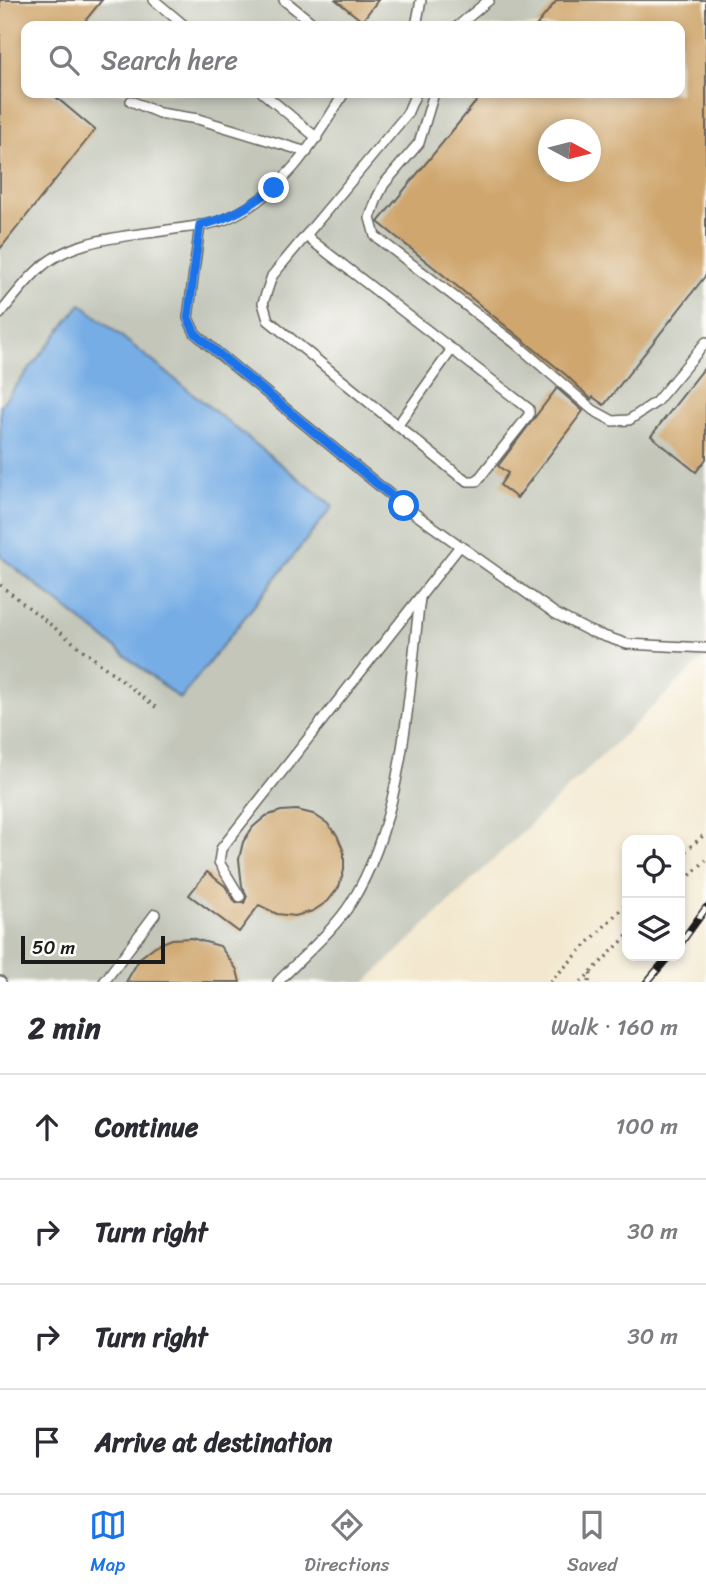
<!DOCTYPE html>
<meta charset="utf-8">
<style>
:root{--surface:#fff;--page:#f2f2f3;--text:#2b2b33;--muted:#7c7c81;--line:#e1e1e2;--accent:#1a73e8}
body{margin:0;font-family:Sriracha,sans-serif;background:var(--page);color:var(--text)}
.controls{position:absolute;right:21px;bottom:21px;display:grid;overflow:hidden;border-radius:14px;box-shadow:0 4px 10px #0003}
.controls button{width:63px;height:63px;display:grid;place-items:center;padding:0;border:0;border-bottom:2px solid var(--line);background:var(--surface);color:var(--text);font:35px sans-serif}
.compass{position:absolute;left:538px;top:119px;width:63px;height:63px;border-radius:50%;background:var(--surface);box-shadow:0 4px 10px #0003;rotate:97deg}
.scale{position:absolute;left:21px;bottom:18px;width:144px;box-sizing:border-box;padding-left:7px;border:4px solid #1c1c1c;border-top:0;font-size:19px;line-height:24px;white-space:nowrap;color:#1c1c1c;-webkit-text-stroke:5px #fdfcf7;paint-order:stroke}
.stop{position:absolute;width:21px;height:21px;margin:-16px;border:5px solid #1a73e8;border-radius:50%;background:#fff}
.stop.end{background:#1a73e8;border-color:#fff;box-shadow:0 2px 7px #0008}
.list{margin:0;padding:0;list-style:none}
h2{display:flex;justify-content:space-between;align-items:center;height:91px;margin:0;padding:0 28px;font-size:30px}
h2 small{font-size:23px;font-weight:400;color:var(--muted)}
.list li{display:grid;grid-template-columns:46px 1fr auto;gap:21px;align-items:center;box-sizing:border-box;height:105px;padding:0 28px;border-top:2px solid var(--line)}
.list b{display:block;font-size:26px;white-space:nowrap}
.list em{font-size:23px;font-style:normal;color:var(--muted)}
.icon{flex:none;width:38px;height:38px;fill:none;stroke:currentColor;stroke-width:2;stroke-linecap:round;stroke-linejoin:round}
.map{position:relative;flex:none;width:706px;height:982px;overflow:hidden}
.search{position:absolute;background:var(--surface);box-shadow:0 4px 10px #0003;left:21px;right:21px;top:21px;height:77px;display:flex;align-items:center;gap:18px;box-sizing:border-box;padding:0 24px;border-radius:14px;color:var(--muted);font-size:26px}
.sheet{height:511px;background:var(--surface)}
nav{display:flex;justify-content:space-around;align-items:center;box-sizing:border-box;height:98px;border-top:2px solid var(--line);background:var(--surface);font-size:19px;color:var(--muted)}
nav a{display:grid;justify-items:center;gap:4px}
nav .on{color:var(--accent)}
.map>svg:first-child{display:block}
.industrial{fill:#c3c6b9;fill-rule:evenodd}
.water{fill:#77ade5;stroke:#4a6480;stroke-width:2}
.building{fill:#cfa66d;fill-rule:evenodd}
.lines{fill:none;stroke-linecap:round;stroke-linejoin:round}
.lane-casing{stroke:#67635b;stroke-width:12}
.path{stroke:#67635b;stroke-width:3.5;stroke-dasharray:2 5;stroke-linecap:butt}
.lane{stroke:#fff;stroke-width:9}
.rail-casing{stroke:#1c1c1c;stroke-width:8}
.rail{stroke:#fdfcf7;stroke-width:5;stroke-dasharray:16;stroke-linecap:butt}
.route{stroke:#1a73e8;stroke-width:9}
</style>
<div class="map">
<svg width="706" height="982" viewBox="0 0 706 982">
<rect width="100%" height="100%" fill="#fdfcf7"/>
<filter id="ink" filterUnits="userSpaceOnUse"><feTurbulence type="fractalNoise" baseFrequency=".0143" numOctaves="2"/><feDisplacementMap in="SourceGraphic" scale="14" xChannelSelector="R" yChannelSelector="G"/><feConvolveMatrix kernelMatrix="1 2 1 2 8 2 1 2 1" color-interpolation-filters="sRGB"/></filter>
<filter id="wash" filterUnits="userSpaceOnUse"><feTurbulence type="fractalNoise" baseFrequency=".00686" numOctaves="4" result="noise"/><feDisplacementMap in="SourceGraphic" scale="28" xChannelSelector="R" yChannelSelector="G"/><feGaussianBlur stdDeviation="1.57" result="paint"/><feColorMatrix in="noise" values="0 0 0 0 0 0 0 0 0 0 0 0 0 0 0 0 0 1.4 0 .05"/><feComposite in="paint" operator="in"/></filter>
<g filter="url(#wash)">
<rect width="100%" height="100%" fill="#f3e8cf"/>
<!-- industrial -->
<path class="industrial" d="M0,0h706v656l-340,326h-366zM26,26h654v67h-654zM548,130h42v42h-42z"/>
<!-- water -->
<polygon class="water" points="81,304 333,506 180,699 0,556 0,406"/>
<g id="blocks">
<!-- building -->
<g class="building">
<polygon points="0,0 102,0 81,26 26,26 26,93 51,93 95,130 0,249"/>
<polygon points="336,0 378,0 362,21"/>
<path d="M557,0h149v275l-102,130 -11,-8 -2,2 -25,-24 -188,-153 105,-129h197v-67h-144zM549,130h42v42h-42z"/>
<polygon points="706,366 706,459 696,472 651,436"/>
<polygon points="557,388 583,411 517,498 500,485 508,473 498,466"/>
<polygon points="297,810 313,814 327,823 337,835 344,852 344,870 339,887 328,901 313,911 295,916 277,914 259,905 239,932 189,895 207,872 225,886 236,903 244,903 247,896 242,886 239,859 243,842 253,827 266,816 281,811"/>
<polygon points="191,938 220,946 237,970 240,982 126,982 140,958 155,946 172,939"/>
</g>
</g>
</g>
<g filter="url(#ink)">
<use href="#blocks" fill-opacity="0" stroke="#67635b" stroke-width="2"/>
<g class="lines">
<!-- lane casing -->
<g class="lane-casing">
<g id="lane">
<polyline points="154,0 185,26"/>
<polyline points="284,0 316,26"/>
<polyline points="416,26 421,0"/>
<polyline points="458,26 489,0"/>
<polyline points="263,93 317,138"/>
<polyline points="434,93 419,143 384,184 377,198 370,218 375,236 515,343 593,410 613,421 629,420 656,402 706,342"/>
<polyline points="131,101 159,113 198,119 307,152"/>
<polyline points="200,225 188,318 195,333 213,349 404,506 556,614 589,631 627,644 706,648"/>
<polyline points="307,237 529,409 529,415 477,481 468,481 458,475 268,320 263,303 272,276 407,114 416,93"/>
<path d="M0,314c12,-15 24,-31 38,-44 33,-32 87,-33 130,-40 19,-3 41,-4 58,-11 56,-24 88,-76 118,-126"/>
<polyline points="398,425 452,349"/>
<polyline points="240,897 219,862 221,849 460,546"/>
<polyline points="0,981 1,982"/>
<polyline points="104,982 155,914"/>
<path d="M278,982c23,-24 56,-52 73,-79 53,-84 57,-208 69,-305"/>
</g>
</g>
<!-- path -->
<g class="path">
<polyline points="0,585 158,709"/>
<polyline points="680,856 706,833"/>
<polyline points="680,885 706,860"/>
<polyline points="550,982 627,903"/>
<polyline points="581,982 627,936"/>
<polyline points="589,982 591,972"/>
</g>
<!-- lane -->
<use href="#lane" class="lane"/>
<!-- rail casing -->
<g class="rail-casing">
<g id="rail">
<polyline points="680,944 706,908"/>
<polyline points="647,982 669,956"/>
</g>
</g>
<!-- rail -->
<use href="#rail" class="rail"/>
</g>
</g>
<g class="lines" filter="url(#ink)">
<!-- route -->
<path class="route" d="M274,188c-24,18 -44,31 -74,37l-12,93 7,15 18,16 191,157"/>
</g>
</svg>
<div class="controls">
<button><svg class="icon" aria-label="locate" viewBox="0 0 24 24"><circle cx="12" cy="12" r="6"/><path d="M12 2v4M12 18v4M2 12h4M18 12h4"/></svg></button>
<button><svg class="icon" aria-label="layers" viewBox="0 0 24 24"><path d="M12 4l9 5-9 5-9-5zM3 14l9 5 9-5"/></svg></button>
</div>
<svg class="compass" viewBox="-18 -18 36 36"><path d="M0-13l5 13h-10z" fill="#e53935"/><path d="M0 13l5-13h-10z" fill="#7c7c81"/></svg>
<div class="scale">50 m</div>
<div class="stop" style="left:404px;top:506px"></div>
<div class="stop end" style="left:274px;top:188px"></div>
<div class="search"><svg class="icon" aria-label="search" viewBox="0 0 24 24"><circle cx="10" cy="10" r="6"/><path d="M15 15l6 6"/></svg>Search here</div>
</div>
<section class="sheet">
<h2>2 min<small>Walk · 160 m</small></h2>
<ul class="list">
<li><svg class="icon" aria-label="ahead" viewBox="0 0 24 24"><path d="M12 20V5M6 11l6-6 6 6"/></svg><div><b>Continue</b></div><em>100 m</em></li>
<li><svg class="icon" aria-label="right" viewBox="0 0 24 24"><path d="M7 20v-9h11M14 6l5 5-5 5"/></svg><div><b>Turn right</b></div><em>30 m</em></li>
<li><svg class="icon" aria-label="right" viewBox="0 0 24 24"><path d="M7 20v-9h11M14 6l5 5-5 5"/></svg><div><b>Turn right</b></div><em>30 m</em></li>
<li><svg class="icon" aria-label="arrive" viewBox="0 0 24 24"><path d="M6 21V4h12l-3 4 3 4H6"/></svg><div><b>Arrive at destination</b></div></li>
</ul>
</section>
<nav>
<a class="on"><svg class="icon" aria-label="map" viewBox="0 0 24 24"><path d="M3 6l6-2 6 2 6-2v14l-6 2-6-2-6 2zM9 4v14M15 6v14"/></svg>Map</a>
<a><svg class="icon" aria-label="directions" viewBox="0 0 24 24"><path d="M12 3l9 9-9 9-9-9zM9 14v-3h6M13 9l2 2-2 2"/></svg>Directions</a>
<a><svg class="icon" aria-label="saved" viewBox="0 0 24 24"><path d="M7 4h10v16l-5-4-5 4z"/></svg>Saved</a>
</nav>
